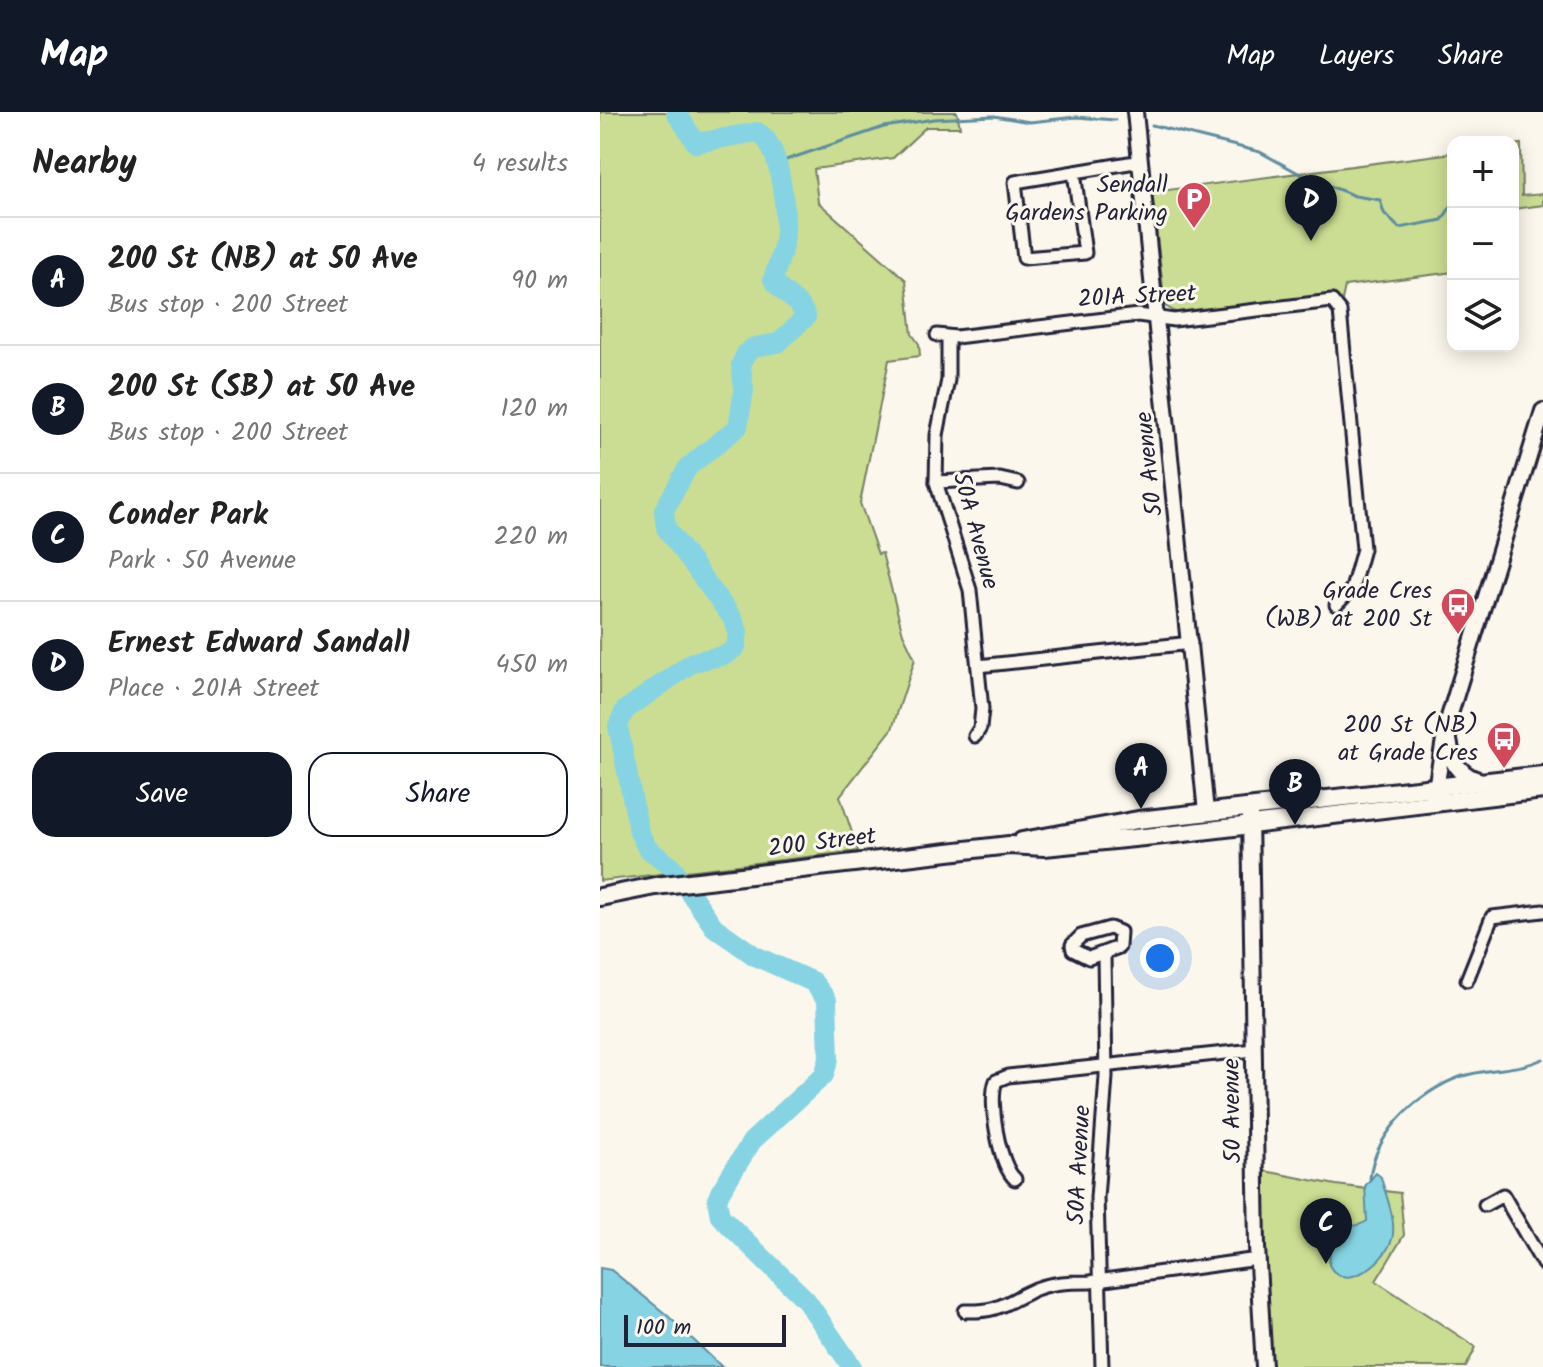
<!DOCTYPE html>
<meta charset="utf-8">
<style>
:root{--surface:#fff;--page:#f2f2f2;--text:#222;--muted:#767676;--line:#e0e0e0;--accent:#111827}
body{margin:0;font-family:Kalam,sans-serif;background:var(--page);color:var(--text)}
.controls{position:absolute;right:24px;top:24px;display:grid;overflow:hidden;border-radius:16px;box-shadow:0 4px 20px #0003}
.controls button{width:72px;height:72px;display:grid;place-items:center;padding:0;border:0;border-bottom:2px solid var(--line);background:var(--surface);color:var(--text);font:40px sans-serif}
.scale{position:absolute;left:24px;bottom:20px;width:162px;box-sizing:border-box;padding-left:8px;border:4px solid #22223b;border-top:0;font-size:22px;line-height:28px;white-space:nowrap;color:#22223b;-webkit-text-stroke:6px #fbf7ec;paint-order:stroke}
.you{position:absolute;left:560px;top:846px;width:28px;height:28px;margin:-20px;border:6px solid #fff;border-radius:50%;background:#1a73e8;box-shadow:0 0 0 12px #1a73e833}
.badge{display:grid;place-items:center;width:52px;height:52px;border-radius:50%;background:var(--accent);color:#fff;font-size:26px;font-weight:700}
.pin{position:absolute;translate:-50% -66px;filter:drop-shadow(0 2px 4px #0008)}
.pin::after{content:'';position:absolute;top:42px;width:28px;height:24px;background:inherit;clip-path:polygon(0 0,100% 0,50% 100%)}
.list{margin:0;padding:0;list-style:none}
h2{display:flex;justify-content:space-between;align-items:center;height:104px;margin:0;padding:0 32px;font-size:34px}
h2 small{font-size:26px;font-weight:400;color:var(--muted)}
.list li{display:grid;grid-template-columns:52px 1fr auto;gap:24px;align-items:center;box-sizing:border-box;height:128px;padding:0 32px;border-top:2px solid var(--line)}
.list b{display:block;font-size:30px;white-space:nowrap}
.list p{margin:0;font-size:26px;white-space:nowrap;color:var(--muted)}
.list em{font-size:26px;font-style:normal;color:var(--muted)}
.actions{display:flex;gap:16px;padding:24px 32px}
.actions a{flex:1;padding:18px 0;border:2px solid var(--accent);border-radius:24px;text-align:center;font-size:28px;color:var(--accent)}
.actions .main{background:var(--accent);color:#fff}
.icon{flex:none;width:44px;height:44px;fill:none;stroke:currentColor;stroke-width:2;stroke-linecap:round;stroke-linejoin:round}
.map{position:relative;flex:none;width:943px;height:1255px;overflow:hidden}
header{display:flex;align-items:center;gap:48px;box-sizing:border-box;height:112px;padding:0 40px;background:var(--accent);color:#fff}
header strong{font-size:38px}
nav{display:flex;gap:44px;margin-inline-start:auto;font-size:28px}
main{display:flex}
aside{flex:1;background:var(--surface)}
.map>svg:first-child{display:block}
.green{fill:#cbdd92;stroke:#768066;stroke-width:2}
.water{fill:#86d4e3;stroke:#5e8da0;stroke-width:2}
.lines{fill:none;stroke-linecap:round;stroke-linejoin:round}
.stream{stroke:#5e8da0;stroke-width:3}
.river{stroke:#86d4e3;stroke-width:20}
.minor-casing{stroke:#22223b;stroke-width:17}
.tertiary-casing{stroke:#22223b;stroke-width:20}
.secondary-casing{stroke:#22223b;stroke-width:22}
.minor{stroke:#fbf7ec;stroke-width:11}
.tertiary{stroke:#fbf7ec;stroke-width:14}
.secondary{stroke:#fbf7ec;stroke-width:16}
.labels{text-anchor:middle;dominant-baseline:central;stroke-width:6;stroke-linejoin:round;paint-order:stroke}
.poi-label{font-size:24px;fill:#22223b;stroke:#fbf7ec;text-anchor:end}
.street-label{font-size:24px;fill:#22223b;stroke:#fbf7ec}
</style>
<header>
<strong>Map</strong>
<nav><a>Map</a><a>Layers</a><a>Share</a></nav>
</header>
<main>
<aside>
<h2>Nearby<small>4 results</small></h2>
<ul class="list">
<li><span class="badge">A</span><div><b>200 St (NB) at 50 Ave</b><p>Bus stop · 200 Street</p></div><em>90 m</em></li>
<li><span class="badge">B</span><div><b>200 St (SB) at 50 Ave</b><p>Bus stop · 200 Street</p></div><em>120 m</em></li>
<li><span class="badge">C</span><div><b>Conder Park</b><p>Park · 50 Avenue</p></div><em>220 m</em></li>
<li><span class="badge">D</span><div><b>Ernest Edward Sandall</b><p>Place · 201A Street</p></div><em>450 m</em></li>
</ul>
<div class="actions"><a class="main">Save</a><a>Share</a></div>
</aside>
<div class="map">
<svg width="943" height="1255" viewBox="0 0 943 1255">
<rect width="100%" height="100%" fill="#fbf7ec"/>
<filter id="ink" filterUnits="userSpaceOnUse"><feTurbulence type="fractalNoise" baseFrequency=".0125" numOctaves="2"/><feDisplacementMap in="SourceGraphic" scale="16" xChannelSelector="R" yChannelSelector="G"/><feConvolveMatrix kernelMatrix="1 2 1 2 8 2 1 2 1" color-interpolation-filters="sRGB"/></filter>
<g filter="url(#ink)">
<!-- green -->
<g class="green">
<polygon points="0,0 357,0 360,15 326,15 293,46 214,57 218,90 306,168 312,222 319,232 320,244 289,248 260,391 278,442 282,441 303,522 315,547 292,617 240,684 258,739 0,769"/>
<polygon points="921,32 922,84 943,82 943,93 913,97 913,33"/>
<polygon points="853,41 853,160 745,174 742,188 729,182 579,202 565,194 552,80"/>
<polygon points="665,1059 736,1073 800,1081 804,1123 776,1169 876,1235 866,1255 673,1255 664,1135"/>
</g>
<!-- water -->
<g class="water">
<path d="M776,1061l5,4c4,17 14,38 12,57 -2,24 -48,62 -64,31l2,-29c11,-14 23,-6 36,-15l-2,-35z"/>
<polygon points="0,1156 11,1158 67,1203 122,1255 0,1255"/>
</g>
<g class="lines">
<!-- stream -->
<g class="stream">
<polyline points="552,13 660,40 702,63 755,84 780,88 784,101 799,116 842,108 853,91"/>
<polyline points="177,51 284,15 334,7 394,4 430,10 476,5 515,8"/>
<path d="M770,1067c3,-47 57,-96 101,-105 25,-6 48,-4 72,-15"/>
</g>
<!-- river -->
<path class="river" d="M76,0l20,31 61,-11c23,9 29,76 28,99 0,17 -7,32 -12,48 8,16 27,20 33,38l-28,26 -24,4 -8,6 -5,12 3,25 -6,37 -50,40 -24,43 2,18 67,91 5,13 -2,15 -10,8 -33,7 -68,48 -7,16 21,106 8,16 25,19 42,60 41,29 58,26 14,18 2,58 -5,17 -72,66 -32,51 -3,8 3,16 86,84 46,67"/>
<!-- minor casing -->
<g class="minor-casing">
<g id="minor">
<polyline points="474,60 485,141 424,146 415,70 529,51 540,50"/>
<polyline points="337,223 356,225 538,203 574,208 732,189 740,199 763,437 752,477 736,493"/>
<polyline points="348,225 348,268 337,323 336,370 370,478 382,597 380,616 375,624"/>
<polyline points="336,370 400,367 418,371"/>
<polyline points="378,554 591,531"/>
<polygon points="510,816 520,820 519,835 489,846 473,838 472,833 481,824"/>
<polyline points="867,868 892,805 943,799"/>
<path d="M415,1067c-16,-14 -27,-79 -19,-98l12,-5 246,-26"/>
<polyline points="885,1093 903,1083 943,1152"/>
<path d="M365,1199c32,1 37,-6 64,-19 19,-10 41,-10 61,-10l168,-23"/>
<polyline points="502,1255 497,1086 506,965 504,844"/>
</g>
</g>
<!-- tertiary casing -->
<g class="tertiary-casing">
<g id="tertiary">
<polyline points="535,0 606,700"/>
<polyline points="835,683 846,615 943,299"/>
<polyline points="650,703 657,1135 664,1255"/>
</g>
</g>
<!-- secondary casing -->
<g class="secondary-casing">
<g id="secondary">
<path d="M846,615c3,24 6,46 32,54"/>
<polyline points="422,729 538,708 943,663"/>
<polyline points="0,785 55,774 409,733 444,735 584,721 943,678"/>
</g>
</g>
<!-- minor -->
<use href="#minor" class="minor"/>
<!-- tertiary -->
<use href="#tertiary" class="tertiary"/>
<!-- secondary -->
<use href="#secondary" class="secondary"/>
</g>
</g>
<!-- icons -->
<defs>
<g id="parking-pin" transform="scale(1.8)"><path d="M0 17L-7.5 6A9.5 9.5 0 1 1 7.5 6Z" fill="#d1495b" stroke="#fbf7ec"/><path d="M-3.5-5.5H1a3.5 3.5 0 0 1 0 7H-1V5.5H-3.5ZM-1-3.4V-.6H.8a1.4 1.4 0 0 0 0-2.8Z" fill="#fff"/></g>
<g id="bus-pin" transform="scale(1.8)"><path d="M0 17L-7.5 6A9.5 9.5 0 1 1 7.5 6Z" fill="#d1495b" stroke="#fbf7ec"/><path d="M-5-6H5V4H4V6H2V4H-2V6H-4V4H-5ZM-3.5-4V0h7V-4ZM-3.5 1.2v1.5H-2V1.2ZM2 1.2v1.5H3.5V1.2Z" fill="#fff"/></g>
</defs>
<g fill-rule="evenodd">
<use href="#parking-pin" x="594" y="87"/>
<use href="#bus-pin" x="858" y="493"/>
<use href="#bus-pin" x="904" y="627"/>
</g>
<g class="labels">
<!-- poi labels -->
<g class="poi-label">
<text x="568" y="73">Sendall<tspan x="568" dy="28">Gardens Parking</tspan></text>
<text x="832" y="479">Grade Cres<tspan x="832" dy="28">(WB) at 200 St</tspan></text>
<text x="878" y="613">200 St (NB)<tspan x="878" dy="28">at Grade Cres</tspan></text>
</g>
<!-- street labels -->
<g class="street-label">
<text transform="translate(537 185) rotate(-3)">201A Street</text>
<text transform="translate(550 352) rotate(-96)">50 Avenue</text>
<text transform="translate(375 419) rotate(75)">50A Avenue</text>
<text transform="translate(222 731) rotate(-7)">200 Street</text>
<text transform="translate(633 999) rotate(-91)">50 Avenue</text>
<text transform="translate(480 1053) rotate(-87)">50A Avenue</text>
</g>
</g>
</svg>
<div class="controls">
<button>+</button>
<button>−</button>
<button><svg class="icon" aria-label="layers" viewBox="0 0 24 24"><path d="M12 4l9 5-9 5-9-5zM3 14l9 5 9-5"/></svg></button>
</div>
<div class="scale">100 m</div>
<div class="you"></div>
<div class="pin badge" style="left:541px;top:697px">A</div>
<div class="pin badge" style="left:695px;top:713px">B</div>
<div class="pin badge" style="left:726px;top:1152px">C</div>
<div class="pin badge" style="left:711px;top:129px">D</div>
</div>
</main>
